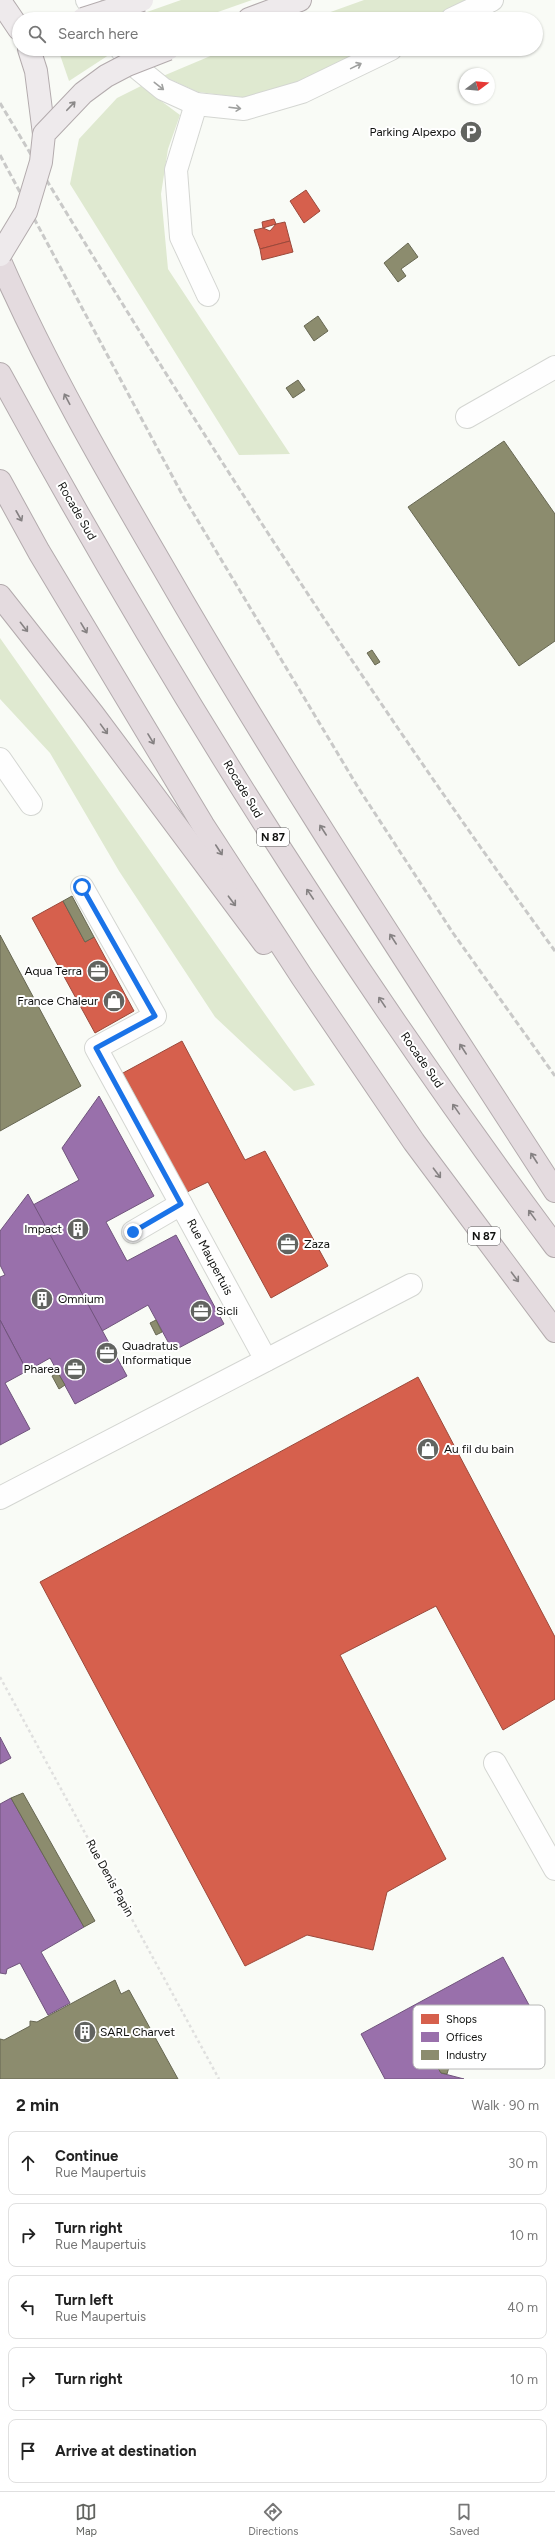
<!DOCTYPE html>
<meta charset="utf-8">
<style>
:root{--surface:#fff;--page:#f2f2f2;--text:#222;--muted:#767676;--line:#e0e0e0;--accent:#626460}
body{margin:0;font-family:Figtree,sans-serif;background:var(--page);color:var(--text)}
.compass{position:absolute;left:459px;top:68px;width:36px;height:36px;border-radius:50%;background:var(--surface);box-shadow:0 1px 3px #0004;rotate:74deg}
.stop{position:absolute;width:12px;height:12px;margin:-9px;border:3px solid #1a73e8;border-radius:50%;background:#fff}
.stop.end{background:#1a73e8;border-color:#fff;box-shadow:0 1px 4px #0008}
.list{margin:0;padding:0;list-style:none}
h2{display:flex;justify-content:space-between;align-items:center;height:52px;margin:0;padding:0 16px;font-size:17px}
h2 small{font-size:13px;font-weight:400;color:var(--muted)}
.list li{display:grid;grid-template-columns:26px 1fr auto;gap:12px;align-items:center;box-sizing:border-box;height:64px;margin:0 8px 8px;padding:0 8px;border:1px solid var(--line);border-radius:8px}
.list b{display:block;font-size:15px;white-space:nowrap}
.list p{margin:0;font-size:13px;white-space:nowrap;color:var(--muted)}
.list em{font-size:13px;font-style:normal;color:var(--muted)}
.icon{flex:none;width:22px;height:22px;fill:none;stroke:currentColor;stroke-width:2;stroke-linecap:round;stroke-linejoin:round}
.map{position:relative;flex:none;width:555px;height:2079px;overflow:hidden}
.search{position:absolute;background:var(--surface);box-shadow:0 1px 3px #0004;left:12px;right:12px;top:12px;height:44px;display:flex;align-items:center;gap:10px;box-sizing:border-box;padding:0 14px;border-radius:22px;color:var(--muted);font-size:15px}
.sheet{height:412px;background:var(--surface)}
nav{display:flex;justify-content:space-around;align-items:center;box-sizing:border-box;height:56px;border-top:1px solid var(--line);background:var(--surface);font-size:11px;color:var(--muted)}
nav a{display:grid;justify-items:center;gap:2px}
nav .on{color:var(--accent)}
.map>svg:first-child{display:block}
.green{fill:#dfe9d0}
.shops{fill:#d6604d;stroke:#9b493b}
.offices{fill:#9970ab;stroke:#70547c}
.industry{fill:#8c8c6e;stroke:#676752}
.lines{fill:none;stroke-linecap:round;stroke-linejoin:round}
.minor-casing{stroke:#d4d6d2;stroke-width:24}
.major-casing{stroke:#b3abad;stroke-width:24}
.highway-casing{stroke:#b3abad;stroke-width:24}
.path{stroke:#e0e0df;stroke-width:2.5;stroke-dasharray:3 3;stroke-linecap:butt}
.minor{stroke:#fefefe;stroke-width:22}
.major{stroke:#eeeaec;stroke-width:22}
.highway{stroke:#e4dbdf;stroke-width:22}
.rail{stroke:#c9c9c8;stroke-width:3;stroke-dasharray:6 3;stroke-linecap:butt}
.major-bridge-casing{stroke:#b3abad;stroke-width:24;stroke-linecap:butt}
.major-bridge{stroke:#eeeaec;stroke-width:22}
.oneway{stroke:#9fa09f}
.oneway2{stroke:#8b8989}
.oneway3{stroke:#858182}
.route{stroke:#1a73e8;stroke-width:5}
.labels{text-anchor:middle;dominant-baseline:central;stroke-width:4;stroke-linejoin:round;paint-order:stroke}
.shield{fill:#fff;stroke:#585958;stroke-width:1}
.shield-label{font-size:11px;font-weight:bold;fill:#111210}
.poi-label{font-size:12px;fill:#111210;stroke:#fff;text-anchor:start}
.street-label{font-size:12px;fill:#111210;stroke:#fff}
.key{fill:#fff;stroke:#b8b8b7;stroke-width:1}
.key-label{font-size:11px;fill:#111210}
</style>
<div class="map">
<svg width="555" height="2079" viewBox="0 0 555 2079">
<rect width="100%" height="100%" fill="#f9fbf6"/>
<!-- green -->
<g class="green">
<polygon points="181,0 252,0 198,19 127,19"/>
<polygon points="364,0 471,0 431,19 311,19"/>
<polygon points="58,49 118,49 69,81"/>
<polygon points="227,49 369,49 304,81 246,98 198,92 163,76"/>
<polygon points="141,86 180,115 168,149 161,194 168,269 290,454 239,455 70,184 79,139 117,98"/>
<polygon points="0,638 315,1085 294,1091 215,1017 119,871 50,753 0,699"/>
</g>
<!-- shops -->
<g class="shops">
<polygon points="306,190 320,211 304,223 290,201"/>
<polygon points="274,219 276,224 263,228 262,222"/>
<polygon points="285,222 290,241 260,249 254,230 263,228 270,231 276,224"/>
<polygon points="290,241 293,252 262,260 260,249"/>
<polygon points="63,901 85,942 94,937 134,1011 95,1033 32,918"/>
<polygon points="182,1041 245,1160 265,1151 328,1266 271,1298 208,1182 187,1192 123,1073"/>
<polygon points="418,1377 555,1637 555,1699 503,1730 436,1606 340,1655 446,1859 387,1892 373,1950 307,1935 245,1966 40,1582"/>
</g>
<!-- offices -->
<g class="offices">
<polygon points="99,1096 154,1196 106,1222 127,1261 176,1235 224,1324 173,1351 148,1305 102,1331 33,1205 79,1180 62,1148"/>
<polygon points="28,1194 127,1376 75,1404 50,1358 27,1371 0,1320 0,1277 5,1275 0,1265 0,1231"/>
<polygon points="0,1320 27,1371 5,1383 30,1429 0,1445"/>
<polygon points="0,1737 11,1758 0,1764"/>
<polygon points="11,1798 84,1927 41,1952 70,2003 48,2015 20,1963 7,1969 6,1974 0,1973 0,1804"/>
<polygon points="503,1957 535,2016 490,2040 484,2059 447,2048 443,2050 438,2068 441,2073 464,2079 385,2079 361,2034"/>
</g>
<!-- industry -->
<g class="industry">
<polygon points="408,243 418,257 401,269 406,276 398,282 384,263"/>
<polygon points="318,316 328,331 314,341 304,326"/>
<polygon points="298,380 305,390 293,398 286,388"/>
<polygon points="504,441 555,514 555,641 519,666 408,507"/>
<polygon points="372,650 380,662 375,665 367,653"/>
<polygon points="72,896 94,937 85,942 63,901"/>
<polygon points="0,935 81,1086 0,1131"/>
<polygon points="156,1320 162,1332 156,1335 150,1323"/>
<polygon points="58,1373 65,1385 59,1389 52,1376"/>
<polygon points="23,1793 95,1921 84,1927 11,1798"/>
<polygon points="115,1980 121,1994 129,1990 178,2079 0,2079 0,2039 4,2040 30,2026 30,2021 37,2022"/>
<polygon points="447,2048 454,2050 447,2074 441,2073 438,2068 443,2050"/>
</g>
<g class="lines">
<!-- minor casing -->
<g class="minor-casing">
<g id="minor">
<polyline points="87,0 100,19"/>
<polyline points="452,19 492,0"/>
<polyline points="121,49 131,63 163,89 196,104 244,109 302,92 391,49"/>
<polyline points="196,104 176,170 181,237 208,295"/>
<polyline points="467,417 555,367"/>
<polyline points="0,759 31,804"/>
<polyline points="82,887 155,1016 96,1048 266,1360"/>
<polyline points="133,1232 181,1204"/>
<polyline points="0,1498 411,1285"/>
<polyline points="495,1763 555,1869"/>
</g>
</g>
<!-- major casing -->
<g class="major-casing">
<g id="major">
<polyline points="0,1 19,29"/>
<polyline points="249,19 300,0"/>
<polyline points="29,49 36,71 44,134"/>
</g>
</g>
<!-- highway casing -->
<g class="highway-casing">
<g id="highway">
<path d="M0,261c47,107 105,207 164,308 122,212 258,416 391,622"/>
<path d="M0,374c165,303 349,596 555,872"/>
<polyline points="0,481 39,552 203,825 302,977 414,1142 555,1331"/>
<polyline points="0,596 93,714 264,943"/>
</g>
</g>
<!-- path -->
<polyline class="path" points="0,1677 219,2079"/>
<!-- minor -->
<use href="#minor" class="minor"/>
<!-- major -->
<use href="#major" class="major"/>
<!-- highway -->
<use href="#highway" class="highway"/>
<!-- rail -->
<g class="rail">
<path d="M0,103c174,290 356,575 555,848"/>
<polyline points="0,155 183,496 359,789 453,933 555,1076"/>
</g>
<!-- major-bridge casing -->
<g class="major-bridge-casing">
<g id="major-bridge">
<polyline points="83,19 142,0"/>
<polyline points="0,255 26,212 41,162 44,134 83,93 106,76 127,65 168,49"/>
</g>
</g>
<!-- major-bridge -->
<use href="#major-bridge" class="major-bridge"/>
</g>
<!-- one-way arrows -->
<defs><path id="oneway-shaft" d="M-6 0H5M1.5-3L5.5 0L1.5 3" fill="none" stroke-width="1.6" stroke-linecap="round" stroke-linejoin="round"/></defs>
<g class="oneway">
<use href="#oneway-shaft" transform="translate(356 66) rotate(-26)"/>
<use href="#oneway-shaft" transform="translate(159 86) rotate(38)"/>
<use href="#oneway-shaft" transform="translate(235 108) rotate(7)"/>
</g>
<use class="oneway2" href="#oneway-shaft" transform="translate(71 106) rotate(-46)"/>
<g class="oneway3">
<use href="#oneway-shaft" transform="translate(67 399) rotate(-118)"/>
<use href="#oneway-shaft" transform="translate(19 516) rotate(61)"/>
<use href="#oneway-shaft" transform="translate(24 627) rotate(52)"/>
<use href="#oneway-shaft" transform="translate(84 628) rotate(59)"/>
<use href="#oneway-shaft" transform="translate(104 729) rotate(54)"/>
<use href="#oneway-shaft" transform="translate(151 739) rotate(59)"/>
<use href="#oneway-shaft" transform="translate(323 830) rotate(-123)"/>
<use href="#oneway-shaft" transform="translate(219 850) rotate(57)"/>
<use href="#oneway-shaft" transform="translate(310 894) rotate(-124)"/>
<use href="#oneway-shaft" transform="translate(232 901) rotate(53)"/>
<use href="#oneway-shaft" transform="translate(393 939) rotate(-123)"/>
<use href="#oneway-shaft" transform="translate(382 1002) rotate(-124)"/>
<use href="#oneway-shaft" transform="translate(463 1049) rotate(-123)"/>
<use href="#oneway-shaft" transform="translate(456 1109) rotate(-125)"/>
<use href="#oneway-shaft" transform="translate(534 1158) rotate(-123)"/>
<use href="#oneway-shaft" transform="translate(437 1173) rotate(53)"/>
<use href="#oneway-shaft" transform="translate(532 1215) rotate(-126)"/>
<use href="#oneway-shaft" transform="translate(515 1277) rotate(53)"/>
</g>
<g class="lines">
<!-- route -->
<polyline class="route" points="82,887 155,1016 96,1048 181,1204 133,1232"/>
</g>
<!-- icons -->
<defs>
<g id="parking-disc" transform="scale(1.15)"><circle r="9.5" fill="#626460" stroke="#fff"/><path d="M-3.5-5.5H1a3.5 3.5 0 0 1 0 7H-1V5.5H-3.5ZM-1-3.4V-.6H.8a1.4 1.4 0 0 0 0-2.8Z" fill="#fff"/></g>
<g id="office-disc" transform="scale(1.15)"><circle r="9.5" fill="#626460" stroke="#fff"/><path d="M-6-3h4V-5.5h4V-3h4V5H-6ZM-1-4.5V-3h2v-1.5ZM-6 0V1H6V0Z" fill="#fff"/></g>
<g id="shop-disc" transform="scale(1.15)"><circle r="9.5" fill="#626460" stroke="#fff"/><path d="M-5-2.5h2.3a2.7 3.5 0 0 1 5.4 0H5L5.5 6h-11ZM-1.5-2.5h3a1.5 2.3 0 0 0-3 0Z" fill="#fff"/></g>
<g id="building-disc" transform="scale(1.15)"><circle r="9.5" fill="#626460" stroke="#fff"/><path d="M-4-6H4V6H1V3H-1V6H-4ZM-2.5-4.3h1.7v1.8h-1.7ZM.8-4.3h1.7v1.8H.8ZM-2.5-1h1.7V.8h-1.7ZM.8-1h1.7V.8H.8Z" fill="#fff"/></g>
</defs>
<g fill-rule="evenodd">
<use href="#parking-disc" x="471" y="132"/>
<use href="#office-disc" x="98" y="971"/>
<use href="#shop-disc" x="114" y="1001"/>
<use href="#building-disc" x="78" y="1229"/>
<use href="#office-disc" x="288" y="1244"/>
<use href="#building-disc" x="42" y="1299"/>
<use href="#office-disc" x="201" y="1311"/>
<use href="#office-disc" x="107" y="1353"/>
<use href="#office-disc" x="75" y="1369"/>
<use href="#shop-disc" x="428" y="1449"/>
<use href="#building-disc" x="85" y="2032"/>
</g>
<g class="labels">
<!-- shield labels -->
<g class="shield">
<rect x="257" y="828" width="32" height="18" rx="3"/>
<rect x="468" y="1227" width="32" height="18" rx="3"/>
</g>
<g class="shield-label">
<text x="273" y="837">N 87</text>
<text x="484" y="1236">N 87</text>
</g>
<!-- poi labels -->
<g class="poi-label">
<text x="456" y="132" text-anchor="end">Parking Alpexpo</text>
<text x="82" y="971" text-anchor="end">Aqua Terra</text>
<text x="98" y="1001" text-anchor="end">France Chaleur</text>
<text x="62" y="1229" text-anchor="end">Impact</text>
<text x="304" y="1244">Zaza</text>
<text x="58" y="1299">Omnium</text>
<text x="216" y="1311">Sicli</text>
<text x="122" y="1346">Quadratus<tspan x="122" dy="14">Informatique</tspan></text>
<text x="60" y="1369" text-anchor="end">Pharea</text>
<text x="444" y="1449">Au fil du bain</text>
<text x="100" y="2032">SARL Charvet</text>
</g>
<!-- street labels -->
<g class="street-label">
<text transform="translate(77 511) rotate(60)">Rocade Sud</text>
<text transform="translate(243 789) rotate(59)">Rocade Sud</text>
<text transform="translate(422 1060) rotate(55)">Rocade Sud</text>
<text transform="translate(210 1257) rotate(62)">Rue Maupertuis</text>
<text transform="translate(110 1878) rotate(61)">Rue Denis Papin</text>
</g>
</g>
<!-- legend -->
<rect x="413" y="2005" width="132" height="64" rx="6" class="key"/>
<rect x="421" y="2014" width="18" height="10" fill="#d6604d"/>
<rect x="421" y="2032" width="18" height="10" fill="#9970ab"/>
<rect x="421" y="2050" width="18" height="10" fill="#8c8c6e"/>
<g class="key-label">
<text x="446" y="2023">Shops</text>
<text x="446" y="2041">Offices</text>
<text x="446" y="2059">Industry</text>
</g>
</svg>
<svg class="compass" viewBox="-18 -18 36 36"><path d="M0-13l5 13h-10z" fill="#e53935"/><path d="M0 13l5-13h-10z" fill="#767676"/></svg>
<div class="stop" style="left:82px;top:887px"></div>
<div class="stop end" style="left:133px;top:1232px"></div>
<div class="search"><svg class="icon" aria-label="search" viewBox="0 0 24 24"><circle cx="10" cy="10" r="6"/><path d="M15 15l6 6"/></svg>Search here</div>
</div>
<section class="sheet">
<h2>2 min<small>Walk · 90 m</small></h2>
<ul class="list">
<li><svg class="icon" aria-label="ahead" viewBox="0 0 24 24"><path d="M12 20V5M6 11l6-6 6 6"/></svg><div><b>Continue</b><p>Rue Maupertuis</p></div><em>30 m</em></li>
<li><svg class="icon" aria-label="right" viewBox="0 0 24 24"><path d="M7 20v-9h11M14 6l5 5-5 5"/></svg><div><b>Turn right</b><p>Rue Maupertuis</p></div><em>10 m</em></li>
<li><svg class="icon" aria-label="left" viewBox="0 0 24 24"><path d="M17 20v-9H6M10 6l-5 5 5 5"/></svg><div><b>Turn left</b><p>Rue Maupertuis</p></div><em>40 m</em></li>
<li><svg class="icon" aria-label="right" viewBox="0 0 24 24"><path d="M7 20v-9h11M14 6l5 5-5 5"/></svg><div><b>Turn right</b></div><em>10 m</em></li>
<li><svg class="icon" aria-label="arrive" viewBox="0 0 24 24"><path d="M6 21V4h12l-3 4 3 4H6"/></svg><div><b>Arrive at destination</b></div></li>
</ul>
</section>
<nav>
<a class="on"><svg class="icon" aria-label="map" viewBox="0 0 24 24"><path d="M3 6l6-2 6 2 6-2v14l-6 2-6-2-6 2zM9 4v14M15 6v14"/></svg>Map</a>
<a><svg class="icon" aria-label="directions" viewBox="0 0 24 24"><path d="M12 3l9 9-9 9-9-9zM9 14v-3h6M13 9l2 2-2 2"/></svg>Directions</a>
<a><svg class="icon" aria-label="saved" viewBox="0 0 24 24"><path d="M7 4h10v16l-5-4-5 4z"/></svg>Saved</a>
</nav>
